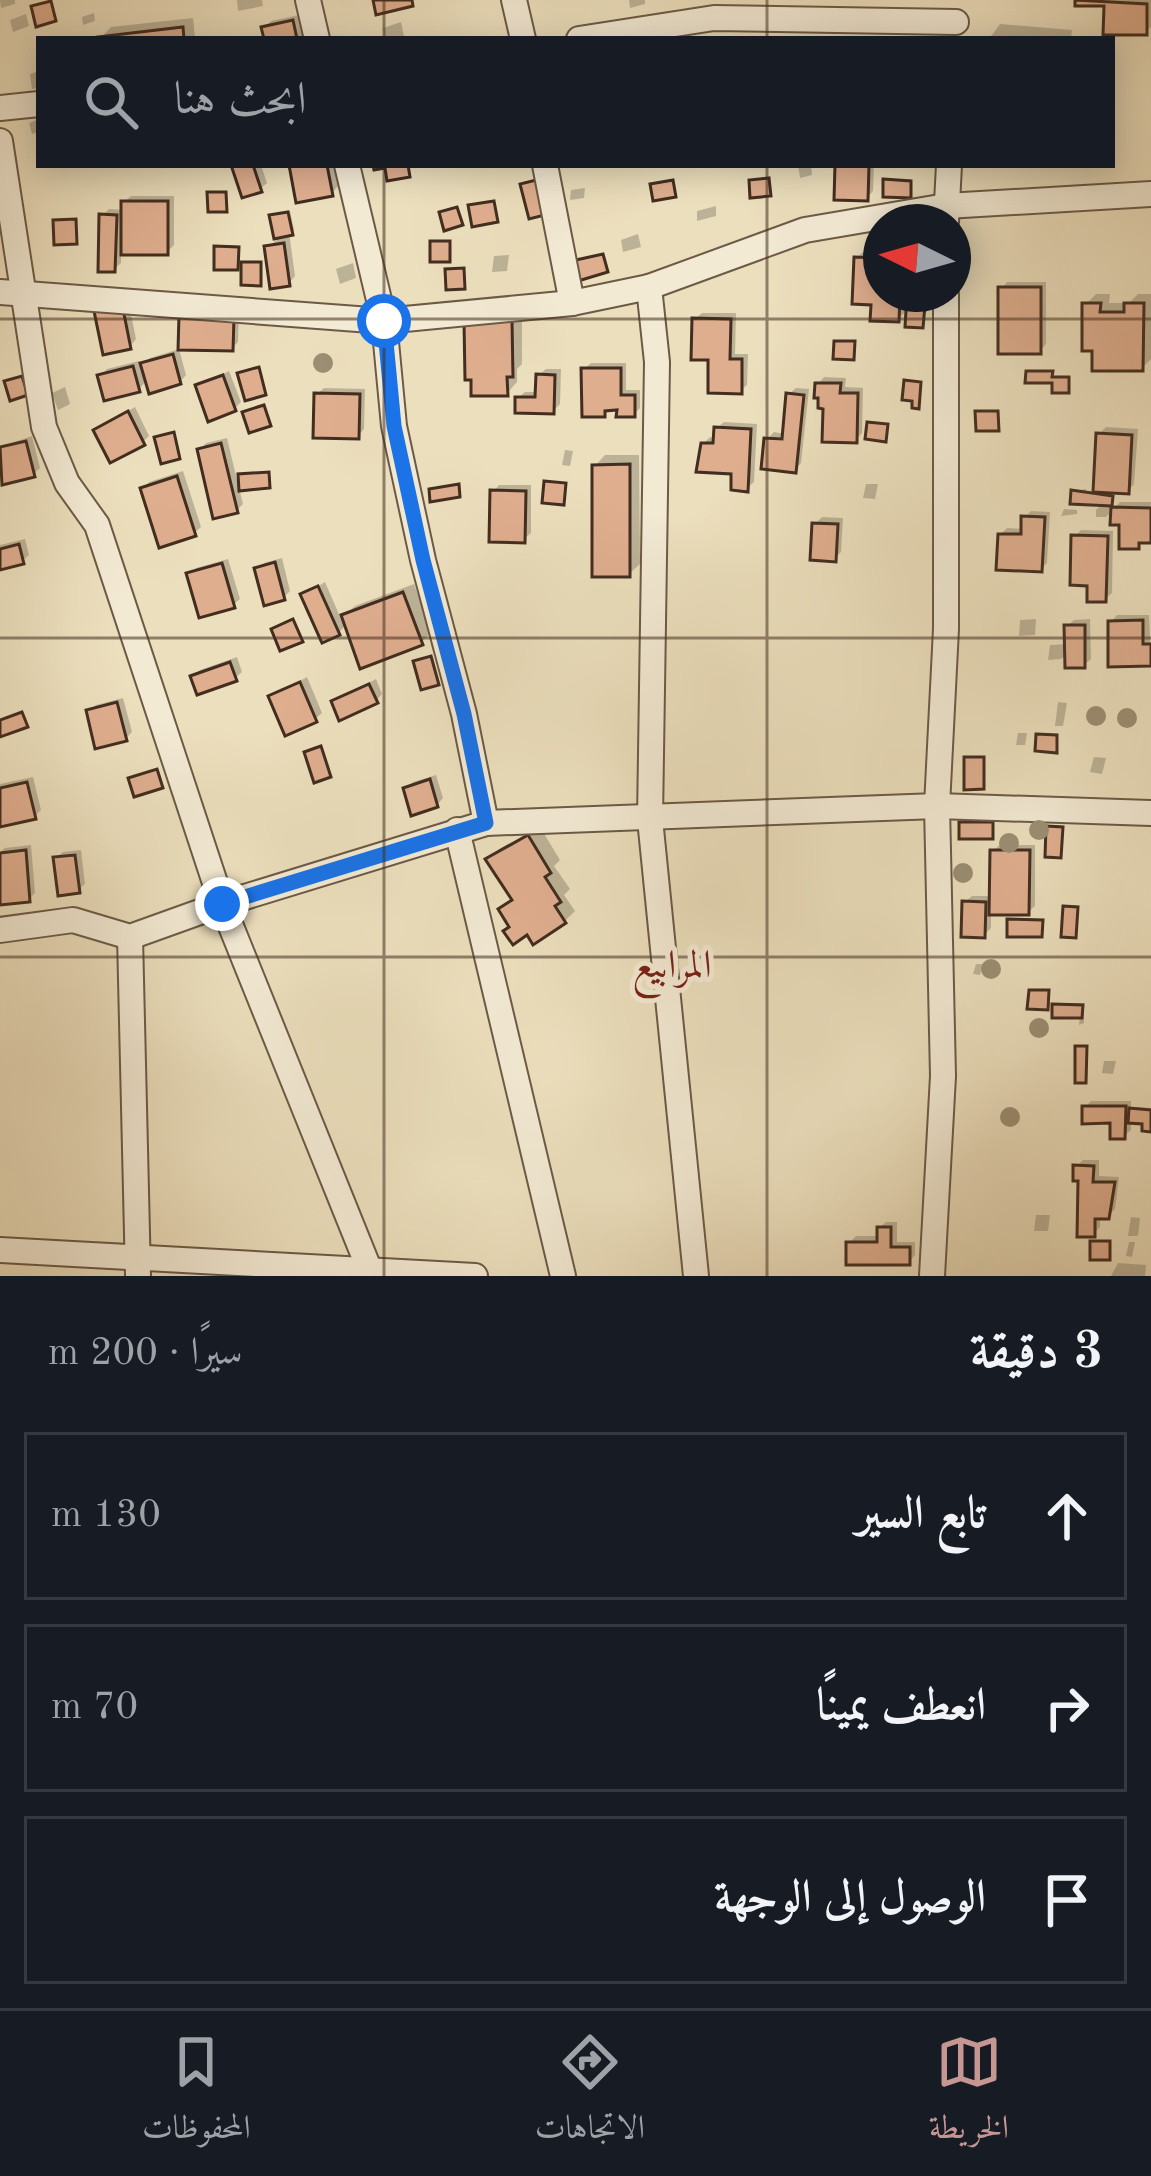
<!DOCTYPE html>
<html lang="ar">
<meta charset="utf-8">
<style>
:root{--surface:#171b24;--page:#242831;--text:#f1f3f6;--muted:#9ea1a6;--line:#363941;--accent:#c59692}
body{margin:0;font-family:"Old Standard TT",Amiri,serif;background:var(--page);color:var(--text);direction:rtl}
.compass{position:absolute;left:863px;top:204px;width:108px;height:108px;border-radius:50%;background:var(--surface);box-shadow:0 6px 30px #0003;rotate:275deg}
.stop{position:absolute;width:36px;height:36px;margin:-27px;border:9px solid #1a73e8;border-radius:50%;background:#fff}
.stop.end{background:#1a73e8;border-color:#fff;box-shadow:0 3px 12px #0008}
.list{margin:0;padding:0;list-style:none}
h2{display:flex;justify-content:space-between;align-items:center;height:156px;margin:0;padding:0 48px;font-size:51px}
h2 small{font-size:39px;font-weight:400;color:var(--muted)}
.list li{display:grid;grid-template-columns:78px 1fr auto;gap:36px;align-items:center;box-sizing:border-box;height:168px;margin:0 24px 24px;padding:0 24px;border:3px solid var(--line);border-radius:0px}
.list b{display:block;font-size:45px;white-space:nowrap}
.list em{font-size:39px;font-style:normal;color:var(--muted)}
.icon{flex:none;width:66px;height:66px;fill:none;stroke:currentColor;stroke-width:2;stroke-linecap:round;stroke-linejoin:round}
.map{position:relative;flex:none;width:1151px;height:1276px;overflow:hidden;direction:ltr}
.search{position:absolute;background:var(--surface);box-shadow:0 6px 30px #0003;left:36px;right:36px;top:36px;height:132px;display:flex;align-items:center;gap:30px;box-sizing:border-box;padding:0 42px;border-radius:0px;color:var(--muted);font-size:45px}
.sheet{height:732px;background:var(--surface)}
nav{display:flex;justify-content:space-around;align-items:center;box-sizing:border-box;height:168px;border-top:3px solid var(--line);background:var(--surface);font-size:33px;color:var(--muted)}
nav a{display:grid;justify-items:center;gap:6px}
nav .on{color:var(--accent)}
.map>svg:first-child{display:block}
.shadow{fill:#0003}
.building{fill:#dfae8f;stroke:#422d1f;stroke-width:3}
.lines{fill:none;stroke-linecap:round;stroke-linejoin:round}
.street-casing{stroke:#6c5a46;stroke-width:28}
.street{stroke:#f3ead4;stroke-width:24}
.tree{fill:#9b8e73}
.route{stroke:#1a73e8;stroke-width:15}
.grid{fill:none;stroke:#422d1f;stroke-width:3;stroke-opacity:0.55}
.labels{text-anchor:middle;dominant-baseline:central;stroke-width:10;stroke-linejoin:round;paint-order:stroke}
.neighbourhood-label{font-size:39px;fill:#7a1f14;stroke:#f3ead4}
</style>
<div class="map">
<svg width="1151" height="1276" viewBox="0 0 1151 1276">
<rect width="100%" height="100%" fill="#ecdfbd"/>
<filter id="stains"><feTurbulence type="fractalNoise" baseFrequency=".00167" numOctaves="4"/><feColorMatrix values="0 0 0 0 .2 0 0 0 0 .09 0 0 0 0 .02 0 0 0 .5 -.17"/></filter>
<radialGradient id="worn" r=".72"><stop offset=".6" stop-color="#630" stop-opacity="0"/><stop offset="1" stop-color="#630" stop-opacity=".3"/></radialGradient>
<!-- shadow -->
<g class="shadow">
<polygon points="0,0 15,0 15,4 1,8"/>
<polygon points="237,0 262,0 263,6 238,11"/>
<polygon points="629,0 645,0 645,4 630,8"/>
<polygon points="1078,0 1151,0 1151,27 1145,32 1107,3"/>
<polygon points="94,13 95,21 83,25 82,17"/>
<polygon points="26,14 29,26 13,32 10,20"/>
<polygon points="299,15 304,39 267,39 264,28 271,21"/>
<polygon points="193,18 195,39 100,39 111,27"/>
<polygon points="401,22 404,36 385,39 383,28"/>
<polygon points="1000,24 1072,30 1071,39 989,39"/>
<polygon points="39,71 39,88 32,89 30,74"/>
<polygon points="39,119 39,132 32,134 29,123"/>
<polygon points="234,165 261,165 267,183 260,189"/>
<polygon points="292,165 334,165 338,186 332,193"/>
<polygon points="798,165 811,165 812,175 800,178"/>
<polygon points="838,165 874,165 873,191 867,198"/>
<polygon points="585,188 584,198 570,200 571,190"/>
<polygon points="131,196 174,196 174,245 167,252 121,252 121,263 114,269 102,216 109,209 124,210 124,202"/>
<polygon points="716,206 716,216 697,221 697,211"/>
<polygon points="290,211 294,230 289,232 295,276 289,283 267,247 277,240 272,216"/>
<polygon points="638,234 641,247 623,252 621,240"/>
<polygon points="863,252 881,253 881,294 905,294 905,299 910,294 927,294 922,325 909,308 898,319 874,302 857,258"/>
<polygon points="509,255 507,271 492,272 494,256"/>
<polygon points="353,263 356,278 340,284 336,269"/>
<polygon points="1007,282 1046,282 1046,344 1040,351 1001,289"/>
<polygon points="1096,294 1110,294 1109,303 1129,303 1138,294 1151,294 1151,359 1142,368 1085,305"/>
<polygon points="128,300 136,339 130,346 104,305"/>
<polygon points="239,311 238,342 232,348 181,347"/>
<polygon points="522,312 522,364 517,369 517,382 507,393 467,323"/>
<polygon points="702,313 736,313 735,354 748,354 747,385 740,391 711,358 695,319"/>
<polygon points="179,349 186,375 180,382 148,379 139,389 101,376 107,369 139,361 141,367 150,358"/>
<polygon points="591,363 626,363 626,390 640,390 640,408 634,414 620,407 610,408 604,414 584,369"/>
<polygon points="546,369 561,369 560,404 553,411 518,398 525,392 538,392 539,375"/>
<polygon points="229,371 241,402 234,409 199,386"/>
<polygon points="824,377 846,378 845,387 863,388 862,433 856,440 826,406 818,384"/>
<polygon points="65,387 70,404 58,410 52,393"/>
<polygon points="324,388 365,389 364,429 358,436 317,394"/>
<polygon points="796,388 809,389 801,463 795,470 767,439 774,432 785,434 789,394"/>
<polygon points="135,407 149,436 143,442 96,430"/>
<polygon points="724,422 757,424 754,482 747,488 734,471 703,444 710,437 717,438 717,428"/>
<polygon points="1106,427 1138,429 1134,484 1128,491 1114,490 1113,509 1120,502 1151,502 1151,540 1144,540 1138,546 1114,509 1106,517 1096,517 1096,510 1103,503 1074,491 1086,489 1086,493 1096,493 1099,434"/>
<polygon points="32,436 40,468 33,475 5,481 0,447"/>
<polygon points="227,438 237,480 243,473 270,471 269,485 239,488 243,504 236,511 200,450 206,443"/>
<polygon points="565,450 573,451 570,466 562,465"/>
<polygon points="605,455 639,455 640,564 629,574 595,466"/>
<polygon points="183,471 201,527 194,533 143,489 149,482"/>
<polygon points="866,484 878,484 875,499 863,498"/>
<polygon points="499,485 531,485 531,533 524,539 493,492"/>
<polygon points="1064,509 1077,510 1077,514 1061,516"/>
<polygon points="1031,511 1050,512 1047,563 1041,569 1000,535 1007,528 1024,529 1024,518"/>
<polygon points="822,517 843,518 841,552 834,559 815,524"/>
<polygon points="1081,530 1113,531 1112,593 1105,599 1090,583 1074,537"/>
<polygon points="25,539 29,555 22,561 0,567 0,545"/>
<polygon points="282,558 290,591 284,597 257,569 264,563"/>
<polygon points="228,559 240,599 233,605 190,574 196,568"/>
<polygon points="325,582 341,619 355,606 414,584 432,632 421,642 347,624 338,633 304,595"/>
<polygon points="1117,615 1149,615 1151,663 1111,622"/>
<polygon points="1036,619 1035,635 1019,636 1020,620"/>
<polygon points="1090,619 1091,659 1084,665 1068,653 1061,659 1048,660 1050,645 1068,644 1067,626 1074,620"/>
<polygon points="237,657 242,672 235,678 194,676 200,670"/>
<polygon points="307,677 322,713 315,719 271,697"/>
<polygon points="376,679 382,694 376,701 334,702"/>
<polygon points="123,698 132,732 125,739 89,711 96,705"/>
<polygon points="1058,702 1067,703 1063,726 1055,726"/>
<polygon points="1018,733 1027,733 1025,745 1016,745"/>
<polygon points="1094,757 1106,758 1102,774 1090,772"/>
<polygon points="436,775 443,798 437,805 406,789 413,782"/>
<polygon points="33,777 41,810 34,817 0,824 0,784"/>
<polygon points="540,827 560,860 554,866 570,889 564,895 575,911 565,921 528,931 501,910 514,897 489,860 499,849"/>
<polygon points="31,845 35,893 29,899 0,876 0,852 5,848"/>
<polygon points="999,845 1035,845 1035,906 1028,912 991,912 991,928 984,935 965,902 972,896 993,896 993,852"/>
<polygon points="81,850 85,884 78,890 56,858 63,852"/>
<polygon points="976,964 983,964 980,975 973,974"/>
<polygon points="1058,1003 1084,1003 1084,1023 1079,1025 1080,1015 1055,1005"/>
<polygon points="1104,1061 1116,1061 1113,1074 1102,1073"/>
<polygon points="1091,1101 1131,1101 1131,1107 1151,1108 1151,1128 1145,1121 1131,1120 1131,1130 1124,1136 1113,1120 1085,1107"/>
<polygon points="1083,1160 1099,1160 1099,1176 1119,1177 1115,1209 1108,1216 1100,1216 1100,1227 1093,1234 1076,1167"/>
<polygon points="1036,1215 1050,1215 1048,1231 1034,1231"/>
<polygon points="1131,1217 1140,1218 1138,1236 1128,1236"/>
<polygon points="886,1222 897,1222 897,1242 915,1242 915,1255 909,1262 849,1243 856,1236 880,1236 879,1228"/>
<polygon points="1129,1242 1135,1242 1132,1257 1126,1256"/>
<polygon points="1118,1263 1146,1265 1145,1276 1111,1276"/>
</g>
<!-- building -->
<g class="building">
<polygon points="373,0 412,0 413,6 376,15"/>
<polygon points="1075,0 1147,4 1147,35 1103,35 1104,6 1075,6"/>
<polygon points="51,1 56,21 36,27 31,6"/>
<polygon points="293,20 297,39 264,39 261,27"/>
<polygon points="183,27 184,39 97,39 97,37"/>
<polygon points="231,165 253,165 262,192 242,198"/>
<polygon points="289,165 327,165 333,196 296,203"/>
<polygon points="373,165 408,165 410,177 387,181 385,168 374,170"/>
<polygon points="835,165 869,165 868,201 834,200"/>
<polygon points="769,178 771,196 750,198 749,180"/>
<polygon points="883,179 911,181 911,198 883,197"/>
<polygon points="536,180 545,215 529,219 520,184"/>
<polygon points="673,180 676,197 653,201 650,184"/>
<polygon points="207,192 226,192 227,212 208,212"/>
<rect x="121" y="201" width="47" height="54"/>
<polygon points="494,201 498,222 472,227 468,205"/>
<polygon points="457,207 463,225 444,231 439,212"/>
<polygon points="288,212 293,235 274,239 269,215"/>
<polygon points="99,214 117,215 115,272 98,272"/>
<polygon points="76,219 77,244 54,245 53,220"/>
<rect x="430" y="241" width="20" height="21"/>
<polygon points="284,243 290,286 270,289 264,246"/>
<polygon points="214,246 239,247 238,270 214,270"/>
<polygon points="603,254 608,272 578,281 576,260"/>
<polygon points="854,257 881,258 881,294 900,294 899,322 870,321 871,305 852,304"/>
<polygon points="241,262 261,262 261,286 241,285"/>
<polygon points="464,268 465,289 446,290 445,269"/>
<rect x="998" y="287" width="43" height="67"/>
<polygon points="907,294 926,294 923,328 905,327"/>
<polygon points="1082,303 1101,303 1100,312 1124,312 1124,303 1144,303 1143,371 1092,371 1092,351 1082,351"/>
<polygon points="122,304 131,349 103,355 94,311"/>
<polygon points="179,315 234,317 233,351 178,350"/>
<polygon points="692,318 731,319 730,359 742,359 742,394 708,393 708,360 691,360"/>
<polygon points="512,321 513,377 507,377 508,396 471,396 471,380 465,380 464,322"/>
<polygon points="834,341 855,341 854,360 833,359"/>
<polygon points="173,354 181,384 149,394 140,363"/>
<polygon points="133,366 140,392 104,401 97,375"/>
<polygon points="259,367 266,395 245,401 237,373"/>
<polygon points="581,368 621,368 621,395 635,395 635,417 616,417 617,410 605,411 605,417 582,417"/>
<polygon points="1026,371 1053,371 1052,377 1069,377 1069,393 1052,393 1052,383 1025,383"/>
<polygon points="536,374 555,375 554,414 515,413 515,397 535,397"/>
<polygon points="223,375 236,411 208,422 195,385"/>
<polygon points="22,376 28,395 10,401 4,381"/>
<polygon points="904,380 921,382 919,409 912,408 912,401 902,400"/>
<polygon points="815,383 841,383 840,393 858,393 857,443 822,442 823,409 818,408 818,398 814,398"/>
<polygon points="314,393 360,394 359,439 313,438"/>
<polygon points="786,393 804,395 796,473 761,469 764,438 782,439"/>
<polygon points="264,405 271,426 249,433 242,412"/>
<polygon points="128,411 145,445 110,463 93,430"/>
<polygon points="975,411 998,411 999,431 976,431"/>
<polygon points="867,422 888,424 886,442 865,439"/>
<polygon points="714,427 751,429 748,492 731,490 731,474 696,472 701,443 713,443"/>
<polygon points="174,432 180,459 161,464 154,437"/>
<polygon points="1096,433 1132,435 1129,494 1093,492"/>
<polygon points="26,441 35,477 2,485 0,447"/>
<polygon points="221,443 238,513 213,519 197,449"/>
<polygon points="630,464 630,577 592,577 592,465"/>
<polygon points="269,472 270,488 239,491 238,474"/>
<polygon points="177,476 196,536 159,548 140,488"/>
<polygon points="544,481 566,483 564,505 542,503"/>
<polygon points="459,484 460,497 430,502 429,489"/>
<polygon points="490,490 526,491 525,543 489,542"/>
<polygon points="1071,490 1113,496 1112,506 1070,504"/>
<polygon points="1111,507 1151,508 1151,543 1139,543 1139,549 1119,549 1119,525 1110,525"/>
<polygon points="1021,516 1045,517 1042,572 996,570 998,534 1021,534"/>
<polygon points="812,523 838,524 836,562 810,560"/>
<polygon points="1071,535 1108,536 1106,602 1087,602 1087,586 1070,585"/>
<polygon points="19,544 24,564 0,570 0,549"/>
<polygon points="275,562 285,600 264,606 254,568"/>
<polygon points="222,563 235,608 199,618 186,573"/>
<polygon points="318,586 340,635 322,643 300,594"/>
<polygon points="403,592 423,645 360,669 341,615"/>
<polygon points="293,619 303,642 280,651 271,629"/>
<polygon points="1143,620 1143,644 1151,644 1151,666 1108,667 1108,621"/>
<polygon points="1064,625 1085,625 1085,668 1065,668"/>
<polygon points="431,656 439,685 421,690 413,661"/>
<polygon points="230,662 237,681 197,695 190,676"/>
<polygon points="300,682 317,722 285,736 268,696"/>
<polygon points="369,684 378,703 339,721 331,701"/>
<polygon points="117,702 127,741 95,749 86,710"/>
<polygon points="22,712 28,727 0,737 0,720"/>
<polygon points="1036,734 1057,735 1057,753 1035,751"/>
<polygon points="321,746 331,777 314,783 304,752"/>
<polygon points="964,757 984,757 984,789 964,790"/>
<polygon points="157,769 163,788 134,797 128,778"/>
<polygon points="430,779 438,807 411,816 403,788"/>
<polygon points="27,782 36,819 0,827 0,788"/>
<rect x="959" y="822" width="34" height="17"/>
<polygon points="1046,826 1063,827 1061,858 1045,857"/>
<polygon points="528,835 551,873 545,877 561,902 555,906 566,923 533,945 527,935 513,945 503,931 509,927 498,909 512,900 485,859"/>
<polygon points="26,850 30,902 0,905 0,853"/>
<polygon points="990,850 1030,850 1029,915 989,915"/>
<polygon points="75,855 80,893 58,896 53,857"/>
<polygon points="962,901 986,902 985,938 961,937"/>
<polygon points="1063,906 1078,907 1076,938 1061,937"/>
<polygon points="1007,919 1043,920 1042,937 1007,937"/>
<polygon points="1029,990 1049,990 1048,1010 1027,1009"/>
<polygon points="1052,1004 1083,1005 1082,1018 1052,1018"/>
<polygon points="1075,1046 1087,1046 1086,1083 1075,1083"/>
<polygon points="1082,1106 1126,1106 1125,1139 1110,1139 1110,1123 1082,1124"/>
<polygon points="1129,1108 1151,1110 1151,1132 1142,1131 1142,1124 1128,1123"/>
<polygon points="1073,1165 1094,1166 1093,1182 1115,1182 1109,1219 1095,1219 1095,1237 1077,1237 1078,1181 1073,1181"/>
<polygon points="877,1227 891,1227 891,1247 910,1247 910,1265 846,1265 846,1242 877,1242"/>
<rect x="1090" y="1241" width="20" height="19"/>
</g>
<g class="lines">
<!-- street casing -->
<g class="street-casing">
<g id="street">
<polyline points="308,0 317,39"/>
<polyline points="514,0 523,39"/>
<polyline points="579,39 714,18 956,22"/>
<polyline points="0,108 39,104"/>
<polyline points="0,141 44,427 67,483 97,525 222,904 370,1271"/>
<polyline points="347,165 384,321 394,426 423,560 464,714 486,823"/>
<polyline points="545,165 572,303"/>
<polyline points="946,222 949,165"/>
<polyline points="649,287 657,362 650,819 696,1276"/>
<polyline points="0,292 384,321 572,303 649,287 805,230 946,206 1151,194"/>
<polyline points="457,830 563,1276"/>
<polyline points="0,930 73,920 130,937 222,904 486,823 937,806 1151,813"/>
<polyline points="130,937 138,1276"/>
<polyline points="0,1250 475,1276"/>
<polyline points="932,1276 943,1076 937,806 946,629 946,294"/>
</g>
</g>
<!-- street -->
<use href="#street" class="street"/>
</g>
<!-- trees -->
<g class="tree">
<circle cx="323" cy="363" r="10"/>
<circle cx="1096" cy="716" r="10"/>
<circle cx="1127" cy="718" r="10"/>
<circle cx="1039" cy="830" r="10"/>
<circle cx="1009" cy="843" r="10"/>
<circle cx="963" cy="873" r="10"/>
<circle cx="991" cy="969" r="10"/>
<circle cx="1039" cy="1028" r="10"/>
<circle cx="1010" cy="1117" r="10"/>
</g>
<g class="lines">
<!-- route -->
<polyline class="route" points="222,904 486,823 464,714 423,560 394,426 384,321"/>
</g>
<!-- grid -->
<path class="grid" d="M384,0v39M767,0v39M384,165v1111M767,165v1111M0,319h1151M0,638h1151M0,957h1151"/>
<g class="labels">
<!-- neighbourhood labels -->
<g class="neighbourhood-label">
<text x="672" y="966">المرابيع</text>
</g>
</g>
<rect width="100%" height="100%" filter="url(#stains)"/>
<rect width="100%" height="100%" fill="url(#worn)"/>
</svg>
<svg class="compass" viewBox="-18 -18 36 36"><path d="M0-13l5 13h-10z" fill="#e53935"/><path d="M0 13l5-13h-10z" fill="#9ea1a6"/></svg>
<div class="stop" style="left:384px;top:321px"></div>
<div class="stop end" style="left:222px;top:904px"></div>
<div class="search"><svg class="icon" aria-label="search" viewBox="0 0 24 24"><circle cx="10" cy="10" r="6"/><path d="M15 15l6 6"/></svg>ابحث هنا</div>
</div>
<section class="sheet">
<h2>3 دقيقة<small>سيرًا · 200 m</small></h2>
<ul class="list">
<li><svg class="icon" aria-label="ahead" viewBox="0 0 24 24"><path d="M12 20V5M6 11l6-6 6 6"/></svg><div><b>تابع السير</b></div><em>130 m</em></li>
<li><svg class="icon" aria-label="right" viewBox="0 0 24 24"><path d="M7 20v-9h11M14 6l5 5-5 5"/></svg><div><b>انعطف يمينًا</b></div><em>70 m</em></li>
<li><svg class="icon" aria-label="arrive" viewBox="0 0 24 24"><path d="M6 21V4h12l-3 4 3 4H6"/></svg><div><b>الوصول إلى الوجهة</b></div></li>
</ul>
</section>
<nav>
<a class="on"><svg class="icon" aria-label="map" viewBox="0 0 24 24"><path d="M3 6l6-2 6 2 6-2v14l-6 2-6-2-6 2zM9 4v14M15 6v14"/></svg>الخريطة</a>
<a><svg class="icon" aria-label="directions" viewBox="0 0 24 24"><path d="M12 3l9 9-9 9-9-9zM9 14v-3h6M13 9l2 2-2 2"/></svg>الاتجاهات</a>
<a><svg class="icon" aria-label="saved" viewBox="0 0 24 24"><path d="M7 4h10v16l-5-4-5 4z"/></svg>المحفوظات</a>
</nav>
